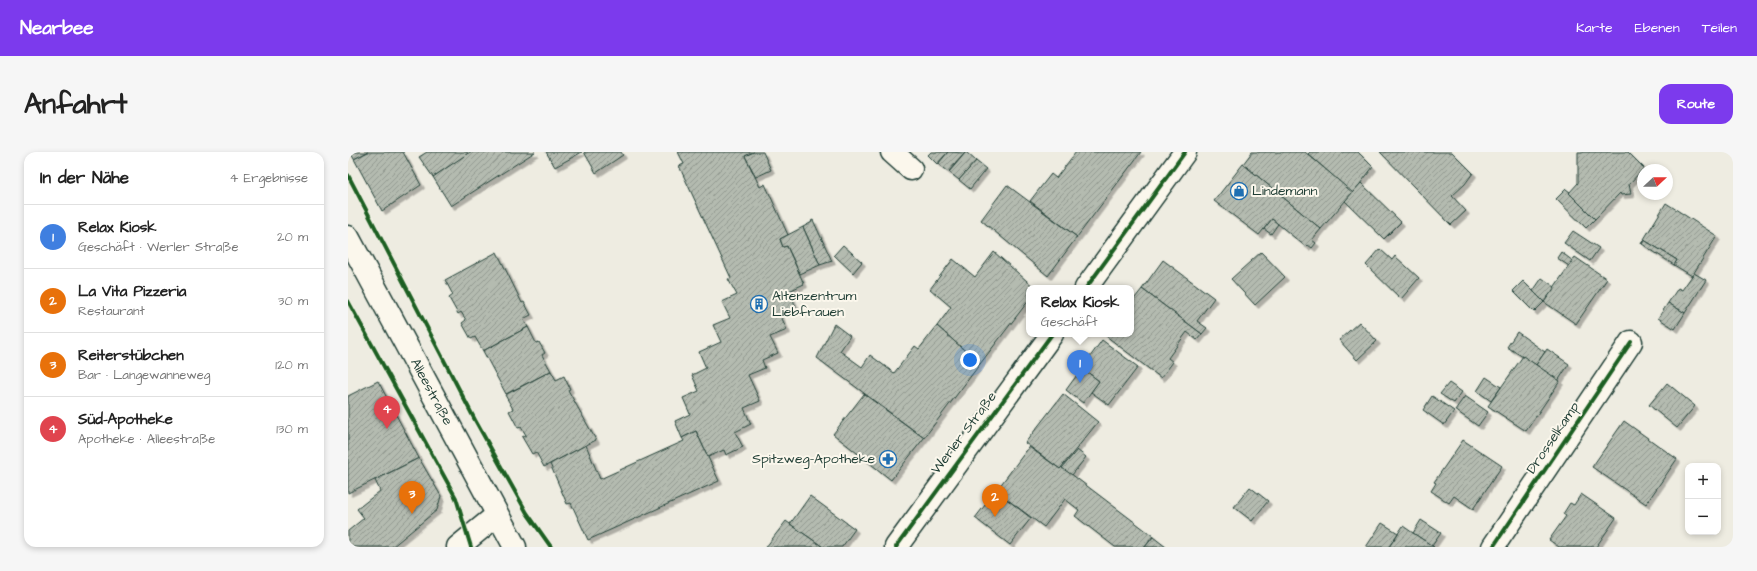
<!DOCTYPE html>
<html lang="de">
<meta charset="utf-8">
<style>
:root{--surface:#fff;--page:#f6f6f6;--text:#222;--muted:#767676;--line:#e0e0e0;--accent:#7c3aed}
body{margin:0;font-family:"Architects Daughter",sans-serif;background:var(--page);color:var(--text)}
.controls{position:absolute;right:12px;bottom:12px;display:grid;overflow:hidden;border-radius:8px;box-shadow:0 2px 6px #0003}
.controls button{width:36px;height:36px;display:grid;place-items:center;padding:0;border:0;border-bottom:1px solid var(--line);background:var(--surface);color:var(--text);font:20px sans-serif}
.compass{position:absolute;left:1289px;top:12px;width:36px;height:36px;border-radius:50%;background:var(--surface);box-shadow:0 2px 6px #0003;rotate:68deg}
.you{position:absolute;left:622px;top:208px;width:14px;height:14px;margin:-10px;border:3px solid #fff;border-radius:50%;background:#1a73e8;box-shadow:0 0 0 6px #1a73e833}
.badge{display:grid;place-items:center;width:26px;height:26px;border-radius:50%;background:var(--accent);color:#fff;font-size:13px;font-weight:700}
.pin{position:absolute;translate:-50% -33px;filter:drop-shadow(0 1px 2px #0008)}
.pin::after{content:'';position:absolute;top:21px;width:14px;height:12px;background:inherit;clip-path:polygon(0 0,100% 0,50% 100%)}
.popup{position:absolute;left:678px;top:133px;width:108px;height:52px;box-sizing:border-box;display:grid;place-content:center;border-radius:8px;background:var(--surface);filter:drop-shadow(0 1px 3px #0005);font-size:13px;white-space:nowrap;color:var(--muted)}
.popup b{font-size:15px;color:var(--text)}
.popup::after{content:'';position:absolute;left:50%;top:100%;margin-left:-8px;border:8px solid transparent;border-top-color:var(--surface)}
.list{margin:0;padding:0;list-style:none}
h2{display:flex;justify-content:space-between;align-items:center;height:52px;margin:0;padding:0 16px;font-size:17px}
h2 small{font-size:13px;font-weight:400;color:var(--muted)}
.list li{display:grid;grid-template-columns:26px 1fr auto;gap:12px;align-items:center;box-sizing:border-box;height:64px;padding:0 16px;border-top:1px solid var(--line)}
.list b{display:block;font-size:15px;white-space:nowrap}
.list p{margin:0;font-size:13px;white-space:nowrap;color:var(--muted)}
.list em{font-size:13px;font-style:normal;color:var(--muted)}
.map{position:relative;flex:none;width:1385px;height:395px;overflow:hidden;border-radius:12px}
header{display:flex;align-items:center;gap:24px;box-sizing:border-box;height:56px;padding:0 20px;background:var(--accent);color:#fff}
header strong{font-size:19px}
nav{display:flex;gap:22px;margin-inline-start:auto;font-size:14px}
.intro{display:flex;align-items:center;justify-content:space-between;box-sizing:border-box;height:96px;padding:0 24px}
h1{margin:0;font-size:28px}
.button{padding:10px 18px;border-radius:12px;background:var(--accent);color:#fff;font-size:14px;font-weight:700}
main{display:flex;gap:24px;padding:0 24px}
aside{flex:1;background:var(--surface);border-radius:12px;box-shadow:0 2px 6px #0003}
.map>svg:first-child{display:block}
.building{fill:url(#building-hatch);stroke:#1f3d34;filter:url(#shadow)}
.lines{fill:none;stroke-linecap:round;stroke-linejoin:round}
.street-casing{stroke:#1f3d34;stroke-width:25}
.secondary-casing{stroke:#1f3d34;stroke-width:25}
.street{stroke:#fbf7ec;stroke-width:22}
.secondary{stroke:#fbf7ec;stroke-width:22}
.cycleway-casing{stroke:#fbf7ec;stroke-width:6}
.cycleway{stroke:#1b5e20;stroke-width:4}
.labels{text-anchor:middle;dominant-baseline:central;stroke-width:4;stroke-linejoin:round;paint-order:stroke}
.poi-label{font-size:14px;fill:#1f3d34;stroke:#fbf7ec;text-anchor:start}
.street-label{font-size:14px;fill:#1f3d34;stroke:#fbf7ec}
</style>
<header>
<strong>Nearbee</strong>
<nav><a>Karte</a><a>Ebenen</a><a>Teilen</a></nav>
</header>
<div class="intro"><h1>Anfahrt</h1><a class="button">Route</a></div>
<main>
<aside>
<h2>In der Nähe<small>4 Ergebnisse</small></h2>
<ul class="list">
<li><span class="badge" style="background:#3f7fe0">1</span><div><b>Relax Kiosk</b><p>Geschäft · Werler Straße</p></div><em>20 m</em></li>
<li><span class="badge" style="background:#e8710a">2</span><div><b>La Vita Pizzeria</b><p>Restaurant</p></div><em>30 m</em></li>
<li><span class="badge" style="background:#e8710a">3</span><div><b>Reiterstübchen</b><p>Bar · Langewanneweg</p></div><em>120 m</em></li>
<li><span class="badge" style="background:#e0444e">4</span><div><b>Süd-Apotheke</b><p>Apotheke · Alleestraße</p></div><em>130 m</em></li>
</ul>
</aside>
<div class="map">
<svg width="1385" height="395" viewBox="0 0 1385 395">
<defs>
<pattern id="building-hatch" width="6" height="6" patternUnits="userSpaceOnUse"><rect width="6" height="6" fill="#b4bbb0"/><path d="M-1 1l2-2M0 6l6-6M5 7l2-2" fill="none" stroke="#929990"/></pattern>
<filter id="shadow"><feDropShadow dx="3.5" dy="3.5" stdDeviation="0" flood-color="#0004"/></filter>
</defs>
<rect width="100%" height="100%" fill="#eeece1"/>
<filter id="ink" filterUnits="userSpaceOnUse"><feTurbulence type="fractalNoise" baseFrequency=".025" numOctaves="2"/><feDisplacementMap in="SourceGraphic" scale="8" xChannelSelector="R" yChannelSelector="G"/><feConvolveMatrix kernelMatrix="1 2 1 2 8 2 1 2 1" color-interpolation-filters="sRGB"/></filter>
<g filter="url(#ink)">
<!-- building -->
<g class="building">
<polygon points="2,0 20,0 6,7"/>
<polygon points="20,0 55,0 73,33 34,59 6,7"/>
<polygon points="79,0 119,0 120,2 85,25 71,5"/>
<polygon points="122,0 187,0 103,54 85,25"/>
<polygon points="198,0 234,0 207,15"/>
<polygon points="236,0 273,0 275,3 248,21"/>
<polygon points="330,0 406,0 397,4 412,35 417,32 440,83 432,87 435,95 439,94 456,132 441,139 448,155 432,162 439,178 422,185 430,201 414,208 417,216 400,223 412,249 396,256 403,272 387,280 395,295 378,303 376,298 360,305 348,279 334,286 327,269 342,262 335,246 351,239 344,223 358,216 351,200 373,190 365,173 382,166 374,150 389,143 380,127 383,126 331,14 336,12"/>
<polygon points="406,0 415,0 423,18 408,25 397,4"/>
<polygon points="583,0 600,0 589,12 580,3"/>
<polygon points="600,0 617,1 600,20 590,12"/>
<polygon points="618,0 628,9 611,28 601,20"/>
<polygon points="728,0 793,0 729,85 682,49 703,22 708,26"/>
<polygon points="904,0 957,0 1005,40 973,77 895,12"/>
<polygon points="962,0 1010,0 1025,15 1005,41 960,2"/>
<polygon points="1032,0 1104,0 1125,21 1117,32 1104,44 1118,59 1103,73"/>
<polygon points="1230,0 1280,0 1296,16 1281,32 1283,42 1273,43 1272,41 1247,67 1221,41 1230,31"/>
<polygon points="628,9 638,17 622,37 611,28"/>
<polygon points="895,12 973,77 964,88 968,91 964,96 960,93 958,95 924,67 911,83 866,49"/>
<polygon points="1013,31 1053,70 1036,87 997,49"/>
<polygon points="659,33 729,85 700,124 633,68"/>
<polygon points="1218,37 1222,40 1221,41 1247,67 1238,76 1208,47"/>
<polygon points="1318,51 1369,84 1344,124 1326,113 1329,108 1296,88 1293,92"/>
<polygon points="924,67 930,72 923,82 916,77"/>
<polygon points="465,68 484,109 472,113 455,75 464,70 463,69"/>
<polygon points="455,75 472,113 452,122 439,94 435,95 432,87"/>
<polygon points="1225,79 1251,96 1242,109 1216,91"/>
<polygon points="1296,88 1329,108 1326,113 1294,92"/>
<polygon points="495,93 514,110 505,121 486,103"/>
<polygon points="1032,97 1044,108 1047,104 1071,126 1053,147 1018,113"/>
<polygon points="149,100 174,151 176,150 183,163 175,167 180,175 135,199 127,185 123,187 114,171 118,168 113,160 110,162 101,146 105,143 97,128"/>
<polygon points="646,100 687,136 681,136 681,148 632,212 589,174 603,155 582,137 605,107 627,125"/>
<polygon points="913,100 937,125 907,153 883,127"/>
<polygon points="1213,100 1225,109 1221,114 1209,106"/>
<polygon points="1227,105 1259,127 1228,172 1196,150"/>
<polygon points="815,108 866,146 849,169 859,176 854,182 794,137"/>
<polygon points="1346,121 1358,128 1337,161 1320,151 1330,136 1334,138"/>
<polygon points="1194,126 1207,135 1196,150 1185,139"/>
<polygon points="1175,129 1196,150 1186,160 1165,139"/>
<polygon points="794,137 854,182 849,188 839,180 820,206 825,210 813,226 758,184 759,182 783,182 783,151"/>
<polygon points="1320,151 1337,161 1327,177 1310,166"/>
<polygon points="1011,170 1029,189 1009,208 991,188"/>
<polygon points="486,172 502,184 492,199 514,215 522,203 546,221 567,194 571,197 589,174 632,212 576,286 469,206"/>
<polygon points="180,175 188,191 191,190 197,201 194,203 203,219 158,242 135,199"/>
<polygon points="1169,180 1197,200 1188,213 1159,195"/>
<polygon points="754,188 790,215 761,253 743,240 751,229 734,216"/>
<polygon points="1199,197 1221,212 1210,229 1188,213"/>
<polygon points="1175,204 1212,229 1178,279 1140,254"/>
<polygon points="734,216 751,229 735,251 718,238"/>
<polygon points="203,219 208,228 216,224 222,237 220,238 248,288 196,315 188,300 184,302 174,285 178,283 173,275 170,276 161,259 165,257 157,243"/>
<polygon points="1138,225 1153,235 1143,249 1129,239"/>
<polygon points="30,229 71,306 0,341 0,244"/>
<polygon points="1101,231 1114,240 1106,251 1092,242"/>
<polygon points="1319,231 1347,254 1329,276 1301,253"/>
<polygon points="516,242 576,286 543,328 485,282"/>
<polygon points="715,242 750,270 712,317 677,291"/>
<polygon points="1084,244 1106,259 1096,273 1075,258"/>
<polygon points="1117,244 1140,260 1130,274 1107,258"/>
<polygon points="1276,269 1329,307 1298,352 1244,315"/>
<polygon points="348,279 371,329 240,388 223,351 219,352 202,312 238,293 252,327 336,289 334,286"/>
<polygon points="1115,288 1154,314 1125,357 1106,344 1101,351 1083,339 1088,331 1086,330"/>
<polygon points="681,295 712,317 714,315 805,384 797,395 767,395 727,364 731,358 717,347 696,375 648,339"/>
<polygon points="729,298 738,305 724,323 714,316"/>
<polygon points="71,306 93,344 89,358 44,395 0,395 0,379 16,366 9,357 32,339 27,328"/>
<polygon points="902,335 920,349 904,369 886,355"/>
<polygon points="648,339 683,366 662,393 627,366"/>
<polygon points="1233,342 1268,366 1248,395 1211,395 1201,388 1218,364 1215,362 1222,351 1226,353"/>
<polygon points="462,344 507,377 494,395 475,395 442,372"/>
<polygon points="1073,368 1093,381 1084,394 1065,381"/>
<polygon points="438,369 442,372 475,395 418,395"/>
<polygon points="1034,371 1050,381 1041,395 1018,395"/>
<polygon points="1055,374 1065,381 1086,395 1041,395"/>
<polygon points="805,385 818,395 797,395"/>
</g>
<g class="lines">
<!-- street casing -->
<g class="street-casing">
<g id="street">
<polyline points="544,0 563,17"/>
<polyline points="110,395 149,363"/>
<polyline points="1145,395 1283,190"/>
</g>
</g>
<!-- secondary casing -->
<g class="secondary-casing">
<g id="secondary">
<path id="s1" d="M0,85l167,310"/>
<polyline points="738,136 837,0"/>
<polyline points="548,395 704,182"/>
</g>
</g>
<!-- street -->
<use href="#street" class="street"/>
<!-- secondary -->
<use href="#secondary" class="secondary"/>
<!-- cycleway casing -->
<g class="cycleway-casing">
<g id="cycleway">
<polyline points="0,23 127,268 179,361 203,395"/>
<polyline points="738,136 837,0"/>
<polyline points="0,149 108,346 123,395"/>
<polyline points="548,395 704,182"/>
<polyline points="1145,395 1283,190"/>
</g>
</g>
<!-- cycleway -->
<use href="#cycleway" class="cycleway"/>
</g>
</g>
<!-- icons -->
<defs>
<g id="shop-ring" transform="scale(0.9)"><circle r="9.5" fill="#fbf7ec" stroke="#1f6fb2" stroke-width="1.5"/><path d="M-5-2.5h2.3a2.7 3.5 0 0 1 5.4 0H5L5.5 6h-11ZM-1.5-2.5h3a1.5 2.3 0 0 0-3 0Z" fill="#1f6fb2"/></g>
<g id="building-ring" transform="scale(0.9)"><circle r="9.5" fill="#fbf7ec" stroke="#1f6fb2" stroke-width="1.5"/><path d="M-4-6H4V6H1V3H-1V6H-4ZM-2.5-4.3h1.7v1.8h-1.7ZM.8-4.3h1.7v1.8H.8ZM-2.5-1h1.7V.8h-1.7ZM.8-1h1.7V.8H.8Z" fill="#1f6fb2"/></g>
<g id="pharmacy-ring" transform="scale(0.9)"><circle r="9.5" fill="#fbf7ec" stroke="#1f6fb2" stroke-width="1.5"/><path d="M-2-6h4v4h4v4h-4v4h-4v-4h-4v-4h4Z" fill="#1f6fb2"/></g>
</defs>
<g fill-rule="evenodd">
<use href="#shop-ring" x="891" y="39"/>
<use href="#building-ring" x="411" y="152"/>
<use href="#pharmacy-ring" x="540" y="307"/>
</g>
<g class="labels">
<!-- poi labels -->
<g class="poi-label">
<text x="904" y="39">Lindemann</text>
<text x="424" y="144">Altenzentrum<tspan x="424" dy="16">Liebfrauen</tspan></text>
<text x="527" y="307" text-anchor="end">Spitzweg-Apotheke</text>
</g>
<!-- street labels -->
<g class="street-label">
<text stroke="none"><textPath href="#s1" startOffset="176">Alleestraße</textPath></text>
<text transform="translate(616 281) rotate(-53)">Werler Straße</text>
<text transform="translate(1205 286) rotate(-56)">Drosselkamp</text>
</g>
</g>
</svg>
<div class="controls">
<button>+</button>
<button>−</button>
</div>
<svg class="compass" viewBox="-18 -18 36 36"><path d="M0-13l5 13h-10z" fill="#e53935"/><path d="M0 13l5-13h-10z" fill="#767676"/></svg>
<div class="you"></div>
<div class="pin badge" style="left:732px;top:231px;background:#3f7fe0">1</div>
<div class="popup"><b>Relax Kiosk</b>Geschäft</div>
<div class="pin badge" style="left:647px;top:365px;background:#e8710a">2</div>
<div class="pin badge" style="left:64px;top:362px;background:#e8710a">3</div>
<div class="pin badge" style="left:39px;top:277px;background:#e0444e">4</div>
</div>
</main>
